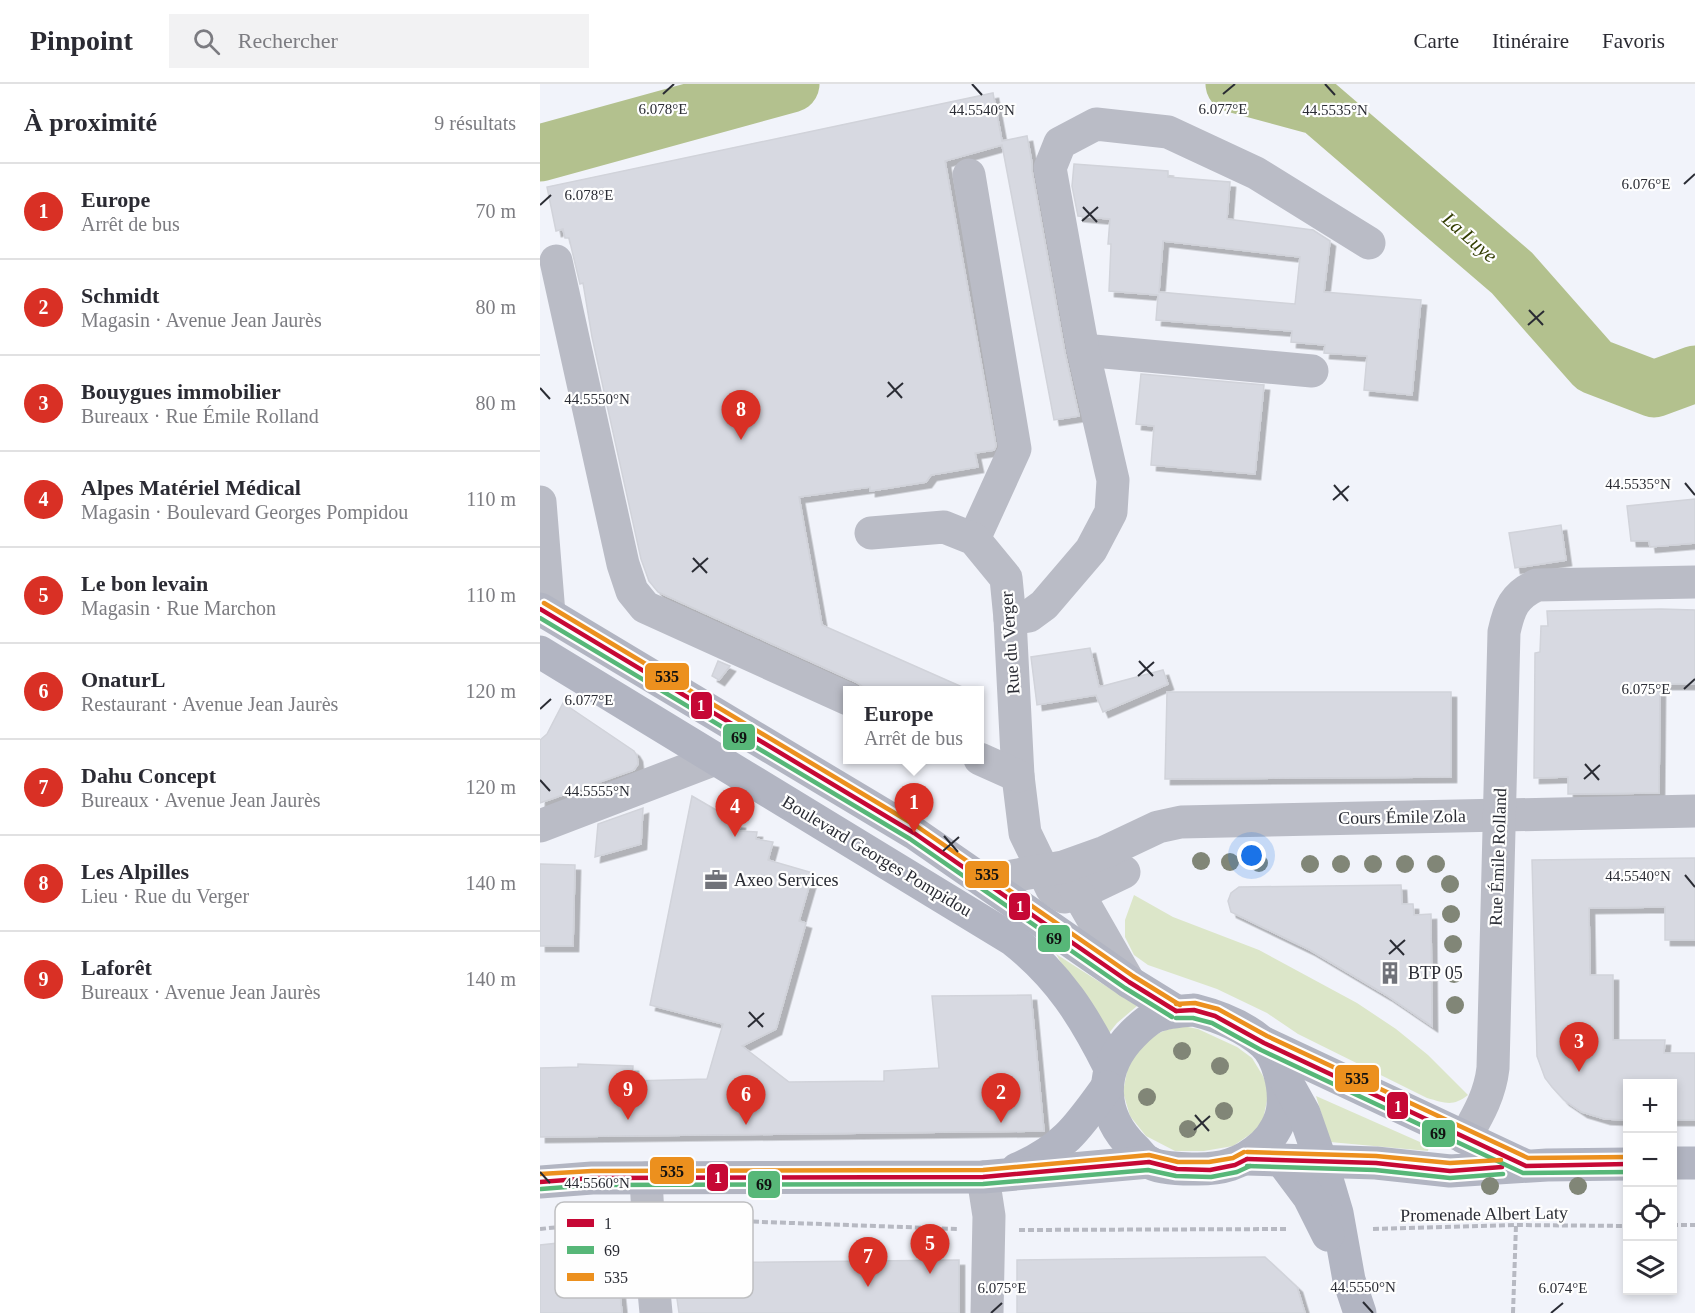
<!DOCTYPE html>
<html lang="fr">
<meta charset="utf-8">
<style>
:root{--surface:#fff;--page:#f2f2f3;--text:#2b2b33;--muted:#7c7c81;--line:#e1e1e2;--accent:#d93025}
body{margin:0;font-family:Georgia,serif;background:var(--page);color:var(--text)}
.controls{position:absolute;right:18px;bottom:18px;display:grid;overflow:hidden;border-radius:0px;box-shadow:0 3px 9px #0003}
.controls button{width:54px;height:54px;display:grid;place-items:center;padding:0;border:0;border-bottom:2px solid var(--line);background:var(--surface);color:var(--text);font:30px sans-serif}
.you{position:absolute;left:712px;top:772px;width:21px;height:21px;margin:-15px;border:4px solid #fff;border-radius:50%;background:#1a73e8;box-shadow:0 0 0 9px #1a73e833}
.badge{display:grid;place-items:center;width:39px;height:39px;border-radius:50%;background:var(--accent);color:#fff;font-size:20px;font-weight:700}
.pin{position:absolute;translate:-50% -50px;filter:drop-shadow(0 2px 3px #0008)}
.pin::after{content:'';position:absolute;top:32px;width:21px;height:18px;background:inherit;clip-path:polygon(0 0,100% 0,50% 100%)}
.popup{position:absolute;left:303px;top:602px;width:141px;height:78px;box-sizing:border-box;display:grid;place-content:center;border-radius:0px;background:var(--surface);filter:drop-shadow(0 2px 4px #0005);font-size:20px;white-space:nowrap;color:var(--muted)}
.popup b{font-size:22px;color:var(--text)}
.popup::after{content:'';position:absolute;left:50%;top:100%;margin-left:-12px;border:12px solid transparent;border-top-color:var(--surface)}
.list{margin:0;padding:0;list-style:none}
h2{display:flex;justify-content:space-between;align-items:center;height:78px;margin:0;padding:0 24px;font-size:26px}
h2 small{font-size:20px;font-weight:400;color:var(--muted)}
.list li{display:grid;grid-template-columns:39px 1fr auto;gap:18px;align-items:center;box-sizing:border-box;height:96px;padding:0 24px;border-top:2px solid var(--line)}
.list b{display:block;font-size:22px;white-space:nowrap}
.list p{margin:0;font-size:20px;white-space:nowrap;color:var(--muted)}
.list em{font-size:20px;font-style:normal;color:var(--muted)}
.icon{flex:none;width:33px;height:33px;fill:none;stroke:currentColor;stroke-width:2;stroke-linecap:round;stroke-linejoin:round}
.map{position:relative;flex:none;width:1155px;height:1229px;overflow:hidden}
header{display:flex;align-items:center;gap:36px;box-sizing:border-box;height:84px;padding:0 30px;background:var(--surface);border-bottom:2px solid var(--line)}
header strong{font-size:28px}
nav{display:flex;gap:33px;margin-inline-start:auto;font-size:21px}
.search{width:420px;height:54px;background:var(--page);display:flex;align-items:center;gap:15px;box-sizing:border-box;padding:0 21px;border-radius:0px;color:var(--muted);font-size:22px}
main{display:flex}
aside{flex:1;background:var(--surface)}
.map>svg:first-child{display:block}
.green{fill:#dce6c9}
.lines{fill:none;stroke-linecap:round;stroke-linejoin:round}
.river{stroke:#b3c18e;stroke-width:57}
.building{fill:#d7d9e1;stroke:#d1d3da;stroke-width:1.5;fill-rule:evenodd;filter:url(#shadow)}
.path{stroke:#b7b9c2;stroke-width:4;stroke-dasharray:6 3;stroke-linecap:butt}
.minor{stroke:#babcc6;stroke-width:33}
.major{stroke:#b2b5c2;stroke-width:33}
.bus-1-casing{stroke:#fefefe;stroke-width:9}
.bus-2-casing{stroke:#fefefe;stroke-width:9}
.bus-3-casing{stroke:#fefefe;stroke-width:9}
.bus-1{stroke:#c60835;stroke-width:4.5}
.bus-2{stroke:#57b778;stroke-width:4.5}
.bus-3{stroke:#ec901e;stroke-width:4.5}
.tree{fill:#818677}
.ticks{fill:none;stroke:#2a2c34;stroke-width:2}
.labels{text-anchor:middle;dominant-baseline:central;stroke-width:4.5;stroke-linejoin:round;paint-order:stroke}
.street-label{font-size:18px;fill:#2a2c34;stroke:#fefefe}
.poi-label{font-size:18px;fill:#2a2c34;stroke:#fefefe;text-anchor:start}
.water-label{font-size:20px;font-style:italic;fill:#333e02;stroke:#fefefe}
.key{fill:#fefefe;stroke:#bebfc1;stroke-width:1.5}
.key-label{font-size:16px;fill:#2a2c34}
.ticks-label{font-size:15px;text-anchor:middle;fill:#2a2c34;stroke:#fefefe;stroke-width:4.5;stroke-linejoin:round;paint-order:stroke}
.line-badge{stroke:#fefefe;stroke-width:2}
.badge-label{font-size:16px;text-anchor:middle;font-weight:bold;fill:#fff}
.pale-badge-label{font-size:16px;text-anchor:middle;font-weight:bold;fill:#111}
</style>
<header>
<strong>Pinpoint</strong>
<div class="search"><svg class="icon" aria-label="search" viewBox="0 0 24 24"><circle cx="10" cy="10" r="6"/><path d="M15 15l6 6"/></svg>Rechercher</div>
<nav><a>Carte</a><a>Itinéraire</a><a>Favoris</a></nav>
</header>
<main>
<aside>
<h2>À proximité<small>9 résultats</small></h2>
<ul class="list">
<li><span class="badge">1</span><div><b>Europe</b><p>Arrêt de bus</p></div><em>70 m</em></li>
<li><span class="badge">2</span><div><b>Schmidt</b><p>Magasin · Avenue Jean Jaurès</p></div><em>80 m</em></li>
<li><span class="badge">3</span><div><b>Bouygues immobilier</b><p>Bureaux · Rue Émile Rolland</p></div><em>80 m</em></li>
<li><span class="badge">4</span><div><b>Alpes Matériel Médical</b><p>Magasin · Boulevard Georges Pompidou</p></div><em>110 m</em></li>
<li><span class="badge">5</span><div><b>Le bon levain</b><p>Magasin · Rue Marchon</p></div><em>110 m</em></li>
<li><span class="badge">6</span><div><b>OnaturL</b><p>Restaurant · Avenue Jean Jaurès</p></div><em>120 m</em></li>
<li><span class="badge">7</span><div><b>Dahu Concept</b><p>Bureaux · Avenue Jean Jaurès</p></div><em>120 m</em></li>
<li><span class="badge">8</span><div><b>Les Alpilles</b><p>Lieu · Rue du Verger</p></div><em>140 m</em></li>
<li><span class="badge">9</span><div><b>Laforêt</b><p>Bureaux · Avenue Jean Jaurès</p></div><em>140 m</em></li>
</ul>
</aside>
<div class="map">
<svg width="1155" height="1229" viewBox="0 0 1155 1229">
<defs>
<filter id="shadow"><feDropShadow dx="5.5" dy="5.5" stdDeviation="0" flood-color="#0004"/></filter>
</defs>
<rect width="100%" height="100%" fill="#f1f3fa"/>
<!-- green -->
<g class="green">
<path d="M594,811l39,22 86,33 98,53 39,26 32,26 40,40c-15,12 -23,8 -41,3l-129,-64 -31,-21 -50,-24 -69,-24 -14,-10 -9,-18v-17z"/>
<polygon points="516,870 597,922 577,939 565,954"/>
<polygon points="643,942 658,945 697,963 712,974 723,992 729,1007 723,1036 715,1047 693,1062 664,1067 635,1067 606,1052 590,1032 583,1008 589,977 604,956 626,946"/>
<polygon points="776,1012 889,1062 888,1067 790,1058"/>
</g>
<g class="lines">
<!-- river -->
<g class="river">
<polyline points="694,0 779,23 972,189 1054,282 1114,305 1155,290"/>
<polyline points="0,69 251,0"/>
</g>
</g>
<!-- building -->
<g class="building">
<polygon points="453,9 462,57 487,52 492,79 492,87 525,269 539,332 514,336 462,61 405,77 456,362 454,366 435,369 438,383 391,391 386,398 330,407 330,403 259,413 282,541 429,606 328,606 316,598 118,508 109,497 101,475 52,253 43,199 40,200 29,154 25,154 23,145 16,147 7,103"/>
<path d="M534,80l94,7v6l62,5 -3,37 86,11 17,11 -6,51 97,8 -9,95 -48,-5 3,-34 -43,-3 1,-8 -34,-3 1,-11 -136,-11 2,-25 -49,-4 2,-47h-3l2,-25 -32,-3 -6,-30zM623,157l137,16 -5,47 -136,-12z"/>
<polygon points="601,290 724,301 715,390 611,381 614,342 596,340"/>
<polygon points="1155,415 1155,459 1110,463 1109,457 1091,457 1087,422"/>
<polygon points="1021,441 1026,476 975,484 969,449"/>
<polygon points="1121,525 1155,526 1155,600 1120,600 1119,709 1028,710 1028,693 994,694 995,569 1000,568 1001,542 1008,542 1007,527"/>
<polygon points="550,564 559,603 623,586 628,600 563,628 556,611 497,621 491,573"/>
<polygon points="178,577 190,582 179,596 172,592"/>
<polygon points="627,608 911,608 911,693 625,695"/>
<polygon points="23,619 94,667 97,672 98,680 94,686 0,719 0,656 7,650"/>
<polygon points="152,712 183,730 182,737 200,739 199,747 217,748 216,755 233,758 228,776 273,789 259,837 266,839 236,945 202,962 249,998 344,997 344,987 399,984 392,912 491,911 504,1047 0,1053 0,984 38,983 38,980 93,982 92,997 167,995 183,940 110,921"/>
<polygon points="103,724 101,760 55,773 58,740"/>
<polygon points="1155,774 1155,856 1125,856 1125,823 1049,824 1050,891 1073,891 1073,956 1125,956 1124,969 1155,969 1155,1036 1132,1036 1132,999 1088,999 1088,1036 1065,1035 1042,1028 1024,1016 1012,1003 1005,994 997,972 992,776"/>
<polygon points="0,780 35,781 33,862 0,862"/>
<polygon points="861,801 862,820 873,820 874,831 891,830 892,942 846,911 770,866 691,828 688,817 691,809 699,803"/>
<polygon points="74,1153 82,1229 0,1229 0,1161"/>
<polygon points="725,1173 757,1203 765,1229 477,1229 477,1176"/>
<polygon points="419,1176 419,1229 139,1229 132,1179"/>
</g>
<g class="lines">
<!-- path -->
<g class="path">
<polyline points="141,1135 418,1145"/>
<polyline points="1132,1141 1155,1141"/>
<polyline points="0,1145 76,1137"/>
<polyline points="833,1145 976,1141 1088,1142"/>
<polyline points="479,1146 748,1145"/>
<polyline points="973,1229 976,1141"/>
</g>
<!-- minor -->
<g class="minor">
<polyline points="429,91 475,365 434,455"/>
<polyline points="16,177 83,480 92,507 105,523 308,615"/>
<polyline points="543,266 772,287"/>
<polyline points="0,418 9,530"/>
<polyline points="331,449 404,443 434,455 466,494 470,535 478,692 485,749 512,805 524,813 538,810 584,788"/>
<polyline points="470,535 489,532 504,521 551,466 571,428 573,396 543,266 510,84 520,59 556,40 628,48 716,89 829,159"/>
<polyline points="440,675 478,692"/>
<polyline points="0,742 175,675"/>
<polyline points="527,790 589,898"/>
<polyline points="444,797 523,783 565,768 618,743 641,738 1155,727"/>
<path d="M925,1054c13,-23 25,-43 28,-70l11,-436c5,-23 10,-37 33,-47l158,-3"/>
<polyline points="443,1093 449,1132 447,1229"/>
<polyline points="106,1094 109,1152 116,1229"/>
</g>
<!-- major -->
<g class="major">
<polyline points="0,525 374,749 589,898 636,927"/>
<path d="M0,568l473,288c46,36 71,76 97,128"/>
<path d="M654,926c24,6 51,17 69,33 15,13 22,44 20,63 -1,14 -10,30 -20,39 -21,19 -42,25 -71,24 -11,0 -34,-1 -44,-7 -5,-3 -9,-9 -13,-13 -36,-34 -37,-80 -2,-115 6,-6 14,-13 21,-17 12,-5 27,-6 40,-7z"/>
<polyline points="724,959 984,1081"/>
<polyline points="744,993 764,1029 786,1092 797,1129 809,1196 820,1229"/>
<polyline points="707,1075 836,1079 910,1087 1007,1081 1088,1080"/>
<polyline points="742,1077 769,1113 788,1151"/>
<polyline points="1132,1079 1155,1079"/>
<path d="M477,1085c46,-19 62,-43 90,-82"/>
<polyline points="0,1098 52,1094 443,1093 609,1078"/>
</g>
<!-- bus-1 casing -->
<g class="bus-1-casing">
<g id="bus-1">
<polyline points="0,525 374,749 589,898 636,927"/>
<polyline points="636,927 654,926 675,932 724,959 986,1082 1088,1080"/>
<polyline points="707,1075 836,1079 910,1087 962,1083"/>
<polyline points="0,1098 52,1094 443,1093 609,1078 637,1085 670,1086 695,1081 707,1075"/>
</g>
</g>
<!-- bus-2 casing -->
<g class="bus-2-casing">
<g id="bus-2">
<polyline points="0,534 370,755 585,904 632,933"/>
<polyline points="636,934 653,934 672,939 721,966 983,1089 1088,1088"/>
<polyline points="707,1082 835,1086 910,1094 963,1090"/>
<polyline points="1,1105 52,1101 443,1100 608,1086 636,1092 671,1093 697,1088 710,1082"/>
</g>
</g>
<!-- bus-3 casing -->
<g class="bus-3-casing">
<g id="bus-3">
<polyline points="4,519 378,743 593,892 640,921"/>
<polyline points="636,920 655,919 678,925 727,952 988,1074 1088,1073"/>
<polyline points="707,1068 836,1072 910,1079 961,1076"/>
<polyline points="0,1090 52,1087 443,1086 609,1071 638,1078 669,1078 693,1074 704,1068"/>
</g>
</g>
<!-- bus-1 -->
<use href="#bus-1" class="bus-1"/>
<!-- bus-2 -->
<use href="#bus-2" class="bus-2"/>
<!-- bus-3 -->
<use href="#bus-3" class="bus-3"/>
</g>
<!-- trees -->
<g class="tree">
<circle cx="661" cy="777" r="9"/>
<circle cx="690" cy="778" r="9"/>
<circle cx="719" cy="779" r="9"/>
<circle cx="770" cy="780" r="9"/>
<circle cx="801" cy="780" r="9"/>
<circle cx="833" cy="780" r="9"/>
<circle cx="865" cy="780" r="9"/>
<circle cx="896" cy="780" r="9"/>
<circle cx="910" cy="800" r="9"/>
<circle cx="911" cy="830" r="9"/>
<circle cx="913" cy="860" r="9"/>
<circle cx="914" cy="890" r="9"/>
<circle cx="915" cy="921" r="9"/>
<circle cx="642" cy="967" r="9"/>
<circle cx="680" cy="982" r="9"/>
<circle cx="607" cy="1013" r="9"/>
<circle cx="684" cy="1027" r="9"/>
<circle cx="648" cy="1045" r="9"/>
<circle cx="950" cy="1102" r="9"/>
<circle cx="1038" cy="1102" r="9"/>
</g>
<!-- ticks -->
<path class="ticks" d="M432,0l10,11M785,0l10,11M123,10l11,-10M683,10l12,-10M1144,100l11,-10M0,121l11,-10M543,123l14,15M542,137l16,-14M989,226l14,15M988,241l16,-14M348,298l14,16M0,304l10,11M347,313l16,-14M1145,399l10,12M794,401l14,16M793,416l16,-14M153,474l14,15M152,488l16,-14M599,577l14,15M598,592l16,-14M1144,605l11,-10M0,625l11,-10M1045,680l14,16M1044,695l16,-14M0,696l10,11M404,752l14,16M403,767l16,-14M1145,791l10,12M850,856l14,15M849,870l16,-14M209,928l14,15M208,943l16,-14M655,1031l14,16M654,1046l16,-14M0,1088l10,11M823,1218l10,11M451,1229l11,-10M1011,1229l12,-10"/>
<!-- icons -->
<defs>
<g id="office-bare" transform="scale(1.8)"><path d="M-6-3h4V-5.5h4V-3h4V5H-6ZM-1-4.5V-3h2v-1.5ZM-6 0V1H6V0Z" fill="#707279" stroke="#fefefe" stroke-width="2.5" paint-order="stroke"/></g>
<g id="building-bare" transform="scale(1.8)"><path d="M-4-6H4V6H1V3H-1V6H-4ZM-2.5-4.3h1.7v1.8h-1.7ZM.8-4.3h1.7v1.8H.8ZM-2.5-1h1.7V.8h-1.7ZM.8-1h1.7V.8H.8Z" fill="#707279" stroke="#fefefe" stroke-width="2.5" paint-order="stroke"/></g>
</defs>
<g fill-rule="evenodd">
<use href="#office-bare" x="176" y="796"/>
<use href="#building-bare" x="850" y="889"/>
</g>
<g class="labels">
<!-- street labels -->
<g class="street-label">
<text transform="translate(470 559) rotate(-94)">Rue du Verger</text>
<text transform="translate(862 733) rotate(-1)">Cours Émile Zola</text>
<text transform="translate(337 772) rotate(31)">Boulevard Georges Pompidou</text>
<text transform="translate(958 773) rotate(-88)">Rue Émile Rolland</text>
<text transform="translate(944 1130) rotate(-1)">Promenade Albert Laty</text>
</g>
<!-- poi labels -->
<g class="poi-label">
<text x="194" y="796">Axeo Services</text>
<text x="868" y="889">BTP 05</text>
</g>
<!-- water labels -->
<g class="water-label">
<text transform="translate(930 153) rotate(41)">La Luye</text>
</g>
</g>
<!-- legend -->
<rect x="15" y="1118" width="198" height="96" rx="9" class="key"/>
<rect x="27" y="1135" width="27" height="8" fill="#c60835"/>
<rect x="27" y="1162" width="27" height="8" fill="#57b778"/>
<rect x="27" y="1189" width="27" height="8" fill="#ec901e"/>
<g class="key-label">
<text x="64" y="1145">1</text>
<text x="64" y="1172">69</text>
<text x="64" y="1199">535</text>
</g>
<g class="ticks-label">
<text x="123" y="30">6.078°E</text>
<text x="683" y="30">6.077°E</text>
<text x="442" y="31">44.5540°N</text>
<text x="795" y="31">44.5535°N</text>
<text x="1106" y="105">6.076°E</text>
<text x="49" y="116">6.078°E</text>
<text x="57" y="320">44.5550°N</text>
<text x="1098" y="405">44.5535°N</text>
<text x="1106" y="610">6.075°E</text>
<text x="49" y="621">6.077°E</text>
<text x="57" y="712">44.5555°N</text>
<text x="1098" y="797">44.5540°N</text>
<text x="57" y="1104">44.5560°N</text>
<text x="823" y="1208">44.5550°N</text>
<text x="462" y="1209">6.075°E</text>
<text x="1023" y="1209">6.074°E</text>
</g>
<g class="line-badge">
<rect x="104" y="578" width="46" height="29" rx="6" fill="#ec901e"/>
<rect x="150" y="607" width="23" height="29" rx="6" fill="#c60835"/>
<rect x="182" y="639" width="34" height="28" rx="6" fill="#57b778"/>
<rect x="424" y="776" width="46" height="29" rx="6" fill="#ec901e"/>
<rect x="468" y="808" width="23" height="29" rx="6" fill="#c60835"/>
<rect x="497" y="840" width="34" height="29" rx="6" fill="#57b778"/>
<rect x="794" y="980" width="46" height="29" rx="6" fill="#ec901e"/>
<rect x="846" y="1007" width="23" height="29" rx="6" fill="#c60835"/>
<rect x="881" y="1035" width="35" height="29" rx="6" fill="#57b778"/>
<rect x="109" y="1072" width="46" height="29" rx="6" fill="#ec901e"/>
<rect x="166" y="1079" width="23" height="29" rx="6" fill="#c60835"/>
<rect x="207" y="1086" width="34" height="29" rx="6" fill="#57b778"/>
</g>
<g class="badge-label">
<text x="161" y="627">1</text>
<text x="480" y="828">1</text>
<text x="858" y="1028">1</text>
<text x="178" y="1099">1</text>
</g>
<g class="pale-badge-label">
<text x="127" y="598">535</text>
<text x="199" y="659">69</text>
<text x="447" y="796">535</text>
<text x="514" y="860">69</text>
<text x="817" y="1000">535</text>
<text x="898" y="1055">69</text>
<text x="132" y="1093">535</text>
<text x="224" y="1106">69</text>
</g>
</svg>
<div class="controls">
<button>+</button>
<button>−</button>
<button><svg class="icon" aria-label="locate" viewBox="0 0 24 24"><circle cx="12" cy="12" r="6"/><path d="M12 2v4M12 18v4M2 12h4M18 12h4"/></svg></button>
<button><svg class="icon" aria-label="layers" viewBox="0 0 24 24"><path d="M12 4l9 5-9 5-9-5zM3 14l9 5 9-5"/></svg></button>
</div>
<div class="you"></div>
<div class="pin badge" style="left:374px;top:749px">1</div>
<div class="popup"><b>Europe</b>Arrêt de bus</div>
<div class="pin badge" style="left:461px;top:1039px">2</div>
<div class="pin badge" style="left:1039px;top:988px">3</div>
<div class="pin badge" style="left:195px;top:753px">4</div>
<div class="pin badge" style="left:390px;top:1190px">5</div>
<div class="pin badge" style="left:206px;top:1041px">6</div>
<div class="pin badge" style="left:328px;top:1203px">7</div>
<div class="pin badge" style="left:201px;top:356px">8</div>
<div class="pin badge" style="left:88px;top:1036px">9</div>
</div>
</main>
